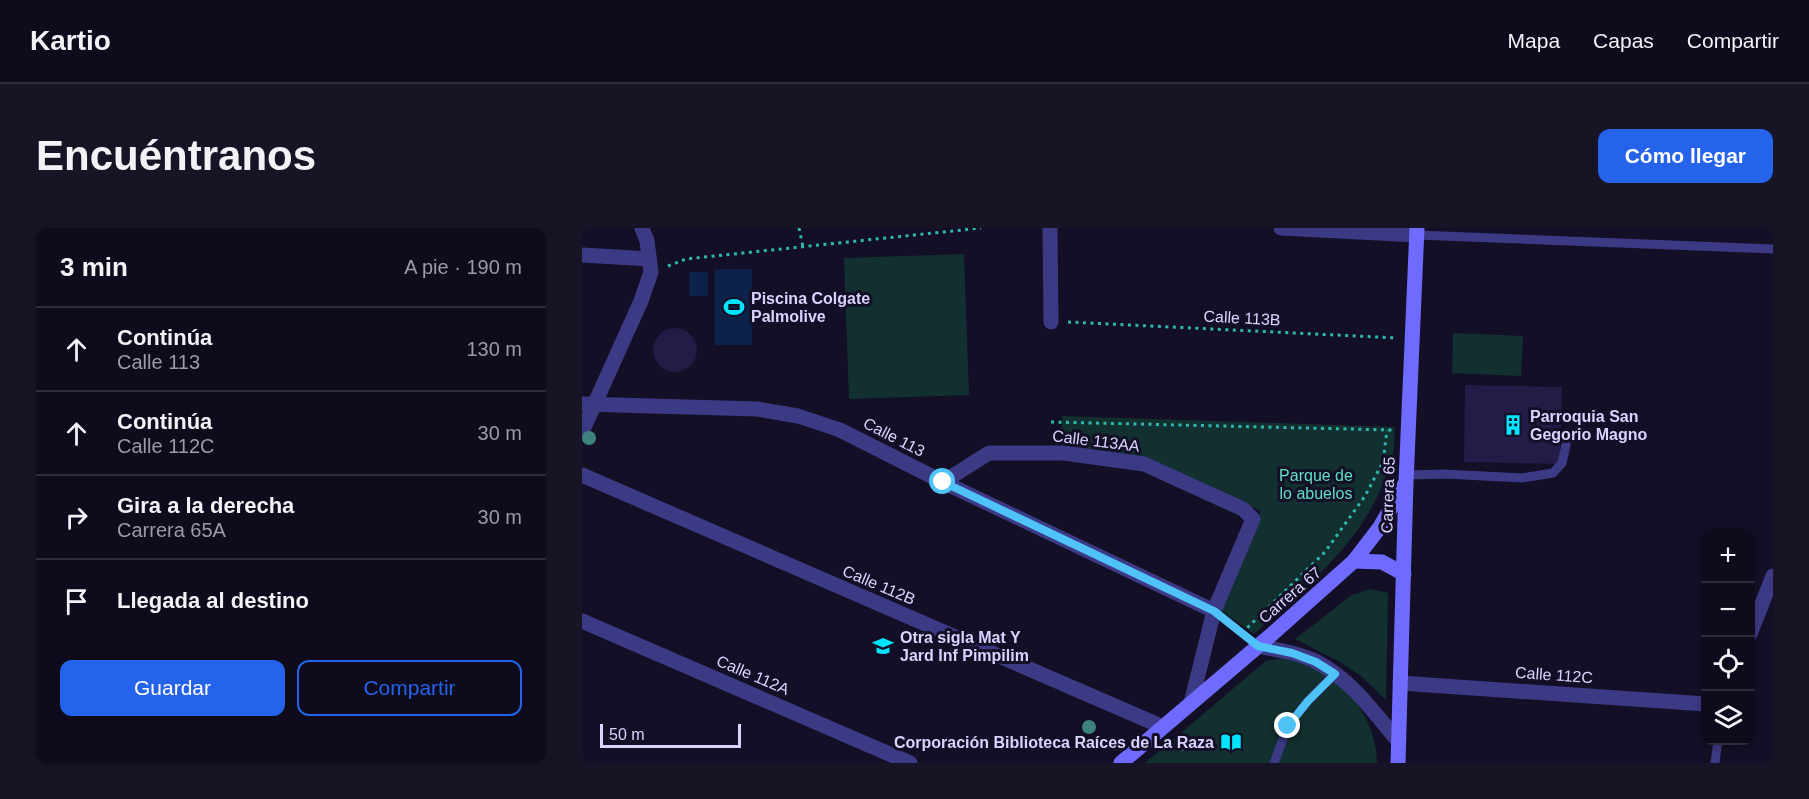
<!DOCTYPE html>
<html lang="es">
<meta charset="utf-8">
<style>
:root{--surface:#0e0b1c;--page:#171425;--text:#f1f3f6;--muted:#9b9ba3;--line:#2e2b3b;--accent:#2563eb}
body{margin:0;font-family:Arial,sans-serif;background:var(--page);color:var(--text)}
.controls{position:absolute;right:18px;bottom:18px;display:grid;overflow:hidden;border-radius:12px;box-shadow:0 3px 9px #0003}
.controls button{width:54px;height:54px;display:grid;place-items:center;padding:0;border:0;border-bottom:2px solid var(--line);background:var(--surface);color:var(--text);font:30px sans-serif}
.scale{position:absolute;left:18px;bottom:15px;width:141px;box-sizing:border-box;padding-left:6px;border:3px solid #d9d4ff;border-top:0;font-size:16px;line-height:21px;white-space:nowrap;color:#d9d4ff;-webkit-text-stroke:4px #130f26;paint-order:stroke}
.stop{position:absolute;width:18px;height:18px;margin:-14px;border:4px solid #4fc3f7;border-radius:50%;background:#fff}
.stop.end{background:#4fc3f7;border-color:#fff;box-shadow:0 2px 6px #0008}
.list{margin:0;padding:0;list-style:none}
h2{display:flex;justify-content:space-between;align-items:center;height:78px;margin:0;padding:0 24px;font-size:26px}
h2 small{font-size:20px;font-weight:400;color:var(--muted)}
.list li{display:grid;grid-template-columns:39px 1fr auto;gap:18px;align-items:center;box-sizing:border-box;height:84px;padding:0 24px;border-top:2px solid var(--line)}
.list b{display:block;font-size:22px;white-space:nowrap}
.list p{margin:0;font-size:20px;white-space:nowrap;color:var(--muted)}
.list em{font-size:20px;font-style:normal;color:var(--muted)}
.actions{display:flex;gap:12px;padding:18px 24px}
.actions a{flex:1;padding:14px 0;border:2px solid var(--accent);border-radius:12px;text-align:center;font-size:21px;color:var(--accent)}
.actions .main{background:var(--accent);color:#fff}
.icon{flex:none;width:33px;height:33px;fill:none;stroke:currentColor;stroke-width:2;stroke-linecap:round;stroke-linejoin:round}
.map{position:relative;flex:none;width:1191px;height:535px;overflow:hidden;border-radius:12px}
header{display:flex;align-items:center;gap:36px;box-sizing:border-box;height:84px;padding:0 30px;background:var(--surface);border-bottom:2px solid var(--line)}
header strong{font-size:28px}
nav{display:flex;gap:33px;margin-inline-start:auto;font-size:21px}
.intro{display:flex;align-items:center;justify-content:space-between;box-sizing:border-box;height:144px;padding:0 36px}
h1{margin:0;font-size:42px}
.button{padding:15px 27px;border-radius:12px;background:var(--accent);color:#fff;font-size:21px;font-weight:700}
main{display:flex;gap:36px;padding:0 36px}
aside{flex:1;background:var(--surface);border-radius:12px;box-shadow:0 3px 9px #0003}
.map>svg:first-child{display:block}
.green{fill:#12302f}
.water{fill:#0c2248}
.building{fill:#241b47}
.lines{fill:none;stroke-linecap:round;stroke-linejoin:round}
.path{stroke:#2fb8b0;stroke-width:3;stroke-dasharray:3 4.5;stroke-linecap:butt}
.lane{stroke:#3d3a85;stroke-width:9}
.street{stroke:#3d3a85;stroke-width:15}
.secondary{stroke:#6f6bff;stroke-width:15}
.tree{fill:#3d827b}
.route{stroke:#4fc3f7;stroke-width:8}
.labels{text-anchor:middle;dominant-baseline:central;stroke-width:6;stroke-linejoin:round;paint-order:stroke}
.poi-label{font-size:16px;font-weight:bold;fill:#d9d4ff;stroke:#130f26;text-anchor:start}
.street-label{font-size:16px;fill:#d9d4ff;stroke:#130f26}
.park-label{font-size:16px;fill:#5fe0c0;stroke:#130f26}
</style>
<header>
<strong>Kartio</strong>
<nav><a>Mapa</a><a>Capas</a><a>Compartir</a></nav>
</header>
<div class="intro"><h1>Encuéntranos</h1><a class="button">Cómo llegar</a></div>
<main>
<aside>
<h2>3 min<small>A pie · 190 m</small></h2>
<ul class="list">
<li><svg class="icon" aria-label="ahead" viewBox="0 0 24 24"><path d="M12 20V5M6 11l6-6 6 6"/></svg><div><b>Continúa</b><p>Calle 113</p></div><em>130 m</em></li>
<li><svg class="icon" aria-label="ahead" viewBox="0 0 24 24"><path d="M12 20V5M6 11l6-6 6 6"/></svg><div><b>Continúa</b><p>Calle 112C</p></div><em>30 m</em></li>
<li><svg class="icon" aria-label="right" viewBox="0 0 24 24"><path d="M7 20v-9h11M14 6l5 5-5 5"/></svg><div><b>Gira a la derecha</b><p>Carrera 65A</p></div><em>30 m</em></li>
<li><svg class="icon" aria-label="arrive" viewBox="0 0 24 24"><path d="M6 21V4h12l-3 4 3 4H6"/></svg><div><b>Llegada al destino</b></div></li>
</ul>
<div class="actions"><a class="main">Guardar</a><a>Compartir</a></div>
</aside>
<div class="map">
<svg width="1191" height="535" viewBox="0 0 1191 535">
<rect width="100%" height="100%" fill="#130f26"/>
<!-- green -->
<g class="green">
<polygon points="382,26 387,167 267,171 262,30"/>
<polygon points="871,105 941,108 939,148 870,145"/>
<path d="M480,188l333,11c-1,9 0,19 -2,28 -22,82 -80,125 -139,179l-35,-25 42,-98 -116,-53 -83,-9z"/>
<polygon points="788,361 806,365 804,472 779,448 758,434 713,411 770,367"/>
<path d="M701,430c13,4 28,8 40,14 31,17 54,56 54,91h-232l121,-102z"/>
</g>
<!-- water -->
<g class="water">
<rect x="133" y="41" width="37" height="76"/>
<rect x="107" y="44" width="19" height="24"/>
</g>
<!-- building -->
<g class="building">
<circle cx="93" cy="122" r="22"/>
<polygon points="883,157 980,159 978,236 882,234"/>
</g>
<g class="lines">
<!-- path -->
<g class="path">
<polyline points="217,0 221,19"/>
<polyline points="86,38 104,31 399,0"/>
<polyline points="486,94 815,110"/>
<polyline points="469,194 810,202"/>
<polyline points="645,394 661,406"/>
<polyline points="660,405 743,324 783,268 801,234 805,202"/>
</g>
<!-- lane -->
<g class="lane">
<polyline points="835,7 1191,21"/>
<polyline points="825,247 863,246 940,250 971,245 980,235 984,217"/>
<polyline points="692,535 706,498 726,473 753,446"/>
<polyline points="1133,535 1136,512"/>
</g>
<!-- street -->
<g class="street">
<polyline points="468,0 469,94"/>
<polyline points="699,0 835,7"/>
<polyline points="0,27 67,31"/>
<polyline points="0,176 175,181 216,188 258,202 361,254 632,383"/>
<polyline points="0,204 59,73 69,44 65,13 60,0"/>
<polyline points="0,247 581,499"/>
<polyline points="361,254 407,225 482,225 562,236 661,281 671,291 632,383 609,475"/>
<polyline points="0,393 328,535"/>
<polyline points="1168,406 1191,348"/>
<path d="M676,418c20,4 41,7 59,16 34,18 57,50 81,79"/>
<polyline points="818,455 1124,476"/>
</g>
<!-- secondary -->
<g class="secondary">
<polyline points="772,333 800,334 822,346"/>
<polyline points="539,535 688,408 772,333 798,299 823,256"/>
<polyline points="816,535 824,254 835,0"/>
</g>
</g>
<!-- trees -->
<g class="tree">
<circle cx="7" cy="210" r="7"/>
<circle cx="507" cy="499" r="7"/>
<circle cx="600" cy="516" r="7"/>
</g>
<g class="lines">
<!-- route -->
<polyline class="route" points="361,254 632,383 676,418 710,425 734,434 753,446 726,473 706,498"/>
</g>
<!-- icons -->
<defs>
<g id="stadium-bare" transform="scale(1.62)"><path d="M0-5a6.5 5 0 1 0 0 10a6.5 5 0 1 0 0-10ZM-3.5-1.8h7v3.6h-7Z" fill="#00e5ff" stroke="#130f26" stroke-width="2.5" paint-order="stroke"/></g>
<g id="building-bare" transform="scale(1.62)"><path d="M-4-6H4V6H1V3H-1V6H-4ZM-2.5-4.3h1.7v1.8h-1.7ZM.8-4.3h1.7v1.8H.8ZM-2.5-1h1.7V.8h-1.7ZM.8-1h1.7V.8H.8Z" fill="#00e5ff" stroke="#130f26" stroke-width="2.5" paint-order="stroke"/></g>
<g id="school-bare" transform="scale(1.62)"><path d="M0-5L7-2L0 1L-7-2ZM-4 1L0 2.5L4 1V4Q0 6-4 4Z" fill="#00e5ff" stroke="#130f26" stroke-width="2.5" paint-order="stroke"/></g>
<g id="library-bare" transform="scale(1.62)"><path d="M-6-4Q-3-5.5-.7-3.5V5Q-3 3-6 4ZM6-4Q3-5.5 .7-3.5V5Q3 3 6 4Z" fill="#00e5ff" stroke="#130f26" stroke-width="2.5" paint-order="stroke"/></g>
</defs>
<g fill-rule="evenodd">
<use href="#stadium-bare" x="152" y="79"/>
<use href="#building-bare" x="931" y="197"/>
<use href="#school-bare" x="301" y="418"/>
<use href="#library-bare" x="649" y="514"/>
</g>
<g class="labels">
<!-- poi labels -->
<g class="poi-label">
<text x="169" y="70">Piscina Colgate<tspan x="169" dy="18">Palmolive</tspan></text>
<text x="948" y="188">Parroquia San<tspan x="948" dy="18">Gegorio Magno</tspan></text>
<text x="318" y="409">Otra sigla Mat Y<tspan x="318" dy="18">Jard Inf Pimpilim</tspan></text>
<text x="632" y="514" text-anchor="end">Corporación Biblioteca Raíces de La Raza</text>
</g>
<!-- street labels -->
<g class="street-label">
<text transform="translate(660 90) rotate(3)">Calle 113B</text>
<text transform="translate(312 209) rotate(27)">Calle 113</text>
<text transform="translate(514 213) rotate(7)">Calle 113AA</text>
<text transform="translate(806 267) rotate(-88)">Carrera 65</text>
<text transform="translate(297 357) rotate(23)">Calle 112B</text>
<text transform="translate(708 367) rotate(-41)">Carrera 67</text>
<text transform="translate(171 447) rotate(23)">Calle 112A</text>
<text transform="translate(972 447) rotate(4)">Calle 112C</text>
</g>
<!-- park labels -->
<g class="park-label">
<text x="734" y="247">Parque de<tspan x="734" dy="18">lo abuelos</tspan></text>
</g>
</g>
</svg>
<div class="controls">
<button>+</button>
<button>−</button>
<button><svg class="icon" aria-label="locate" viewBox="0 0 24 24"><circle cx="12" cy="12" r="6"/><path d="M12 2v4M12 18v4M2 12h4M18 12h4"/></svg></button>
<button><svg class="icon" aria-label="layers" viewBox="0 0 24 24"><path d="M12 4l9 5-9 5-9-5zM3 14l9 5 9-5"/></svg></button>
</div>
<div class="scale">50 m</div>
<div class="stop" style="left:361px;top:254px"></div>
<div class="stop end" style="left:706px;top:498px"></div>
</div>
</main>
